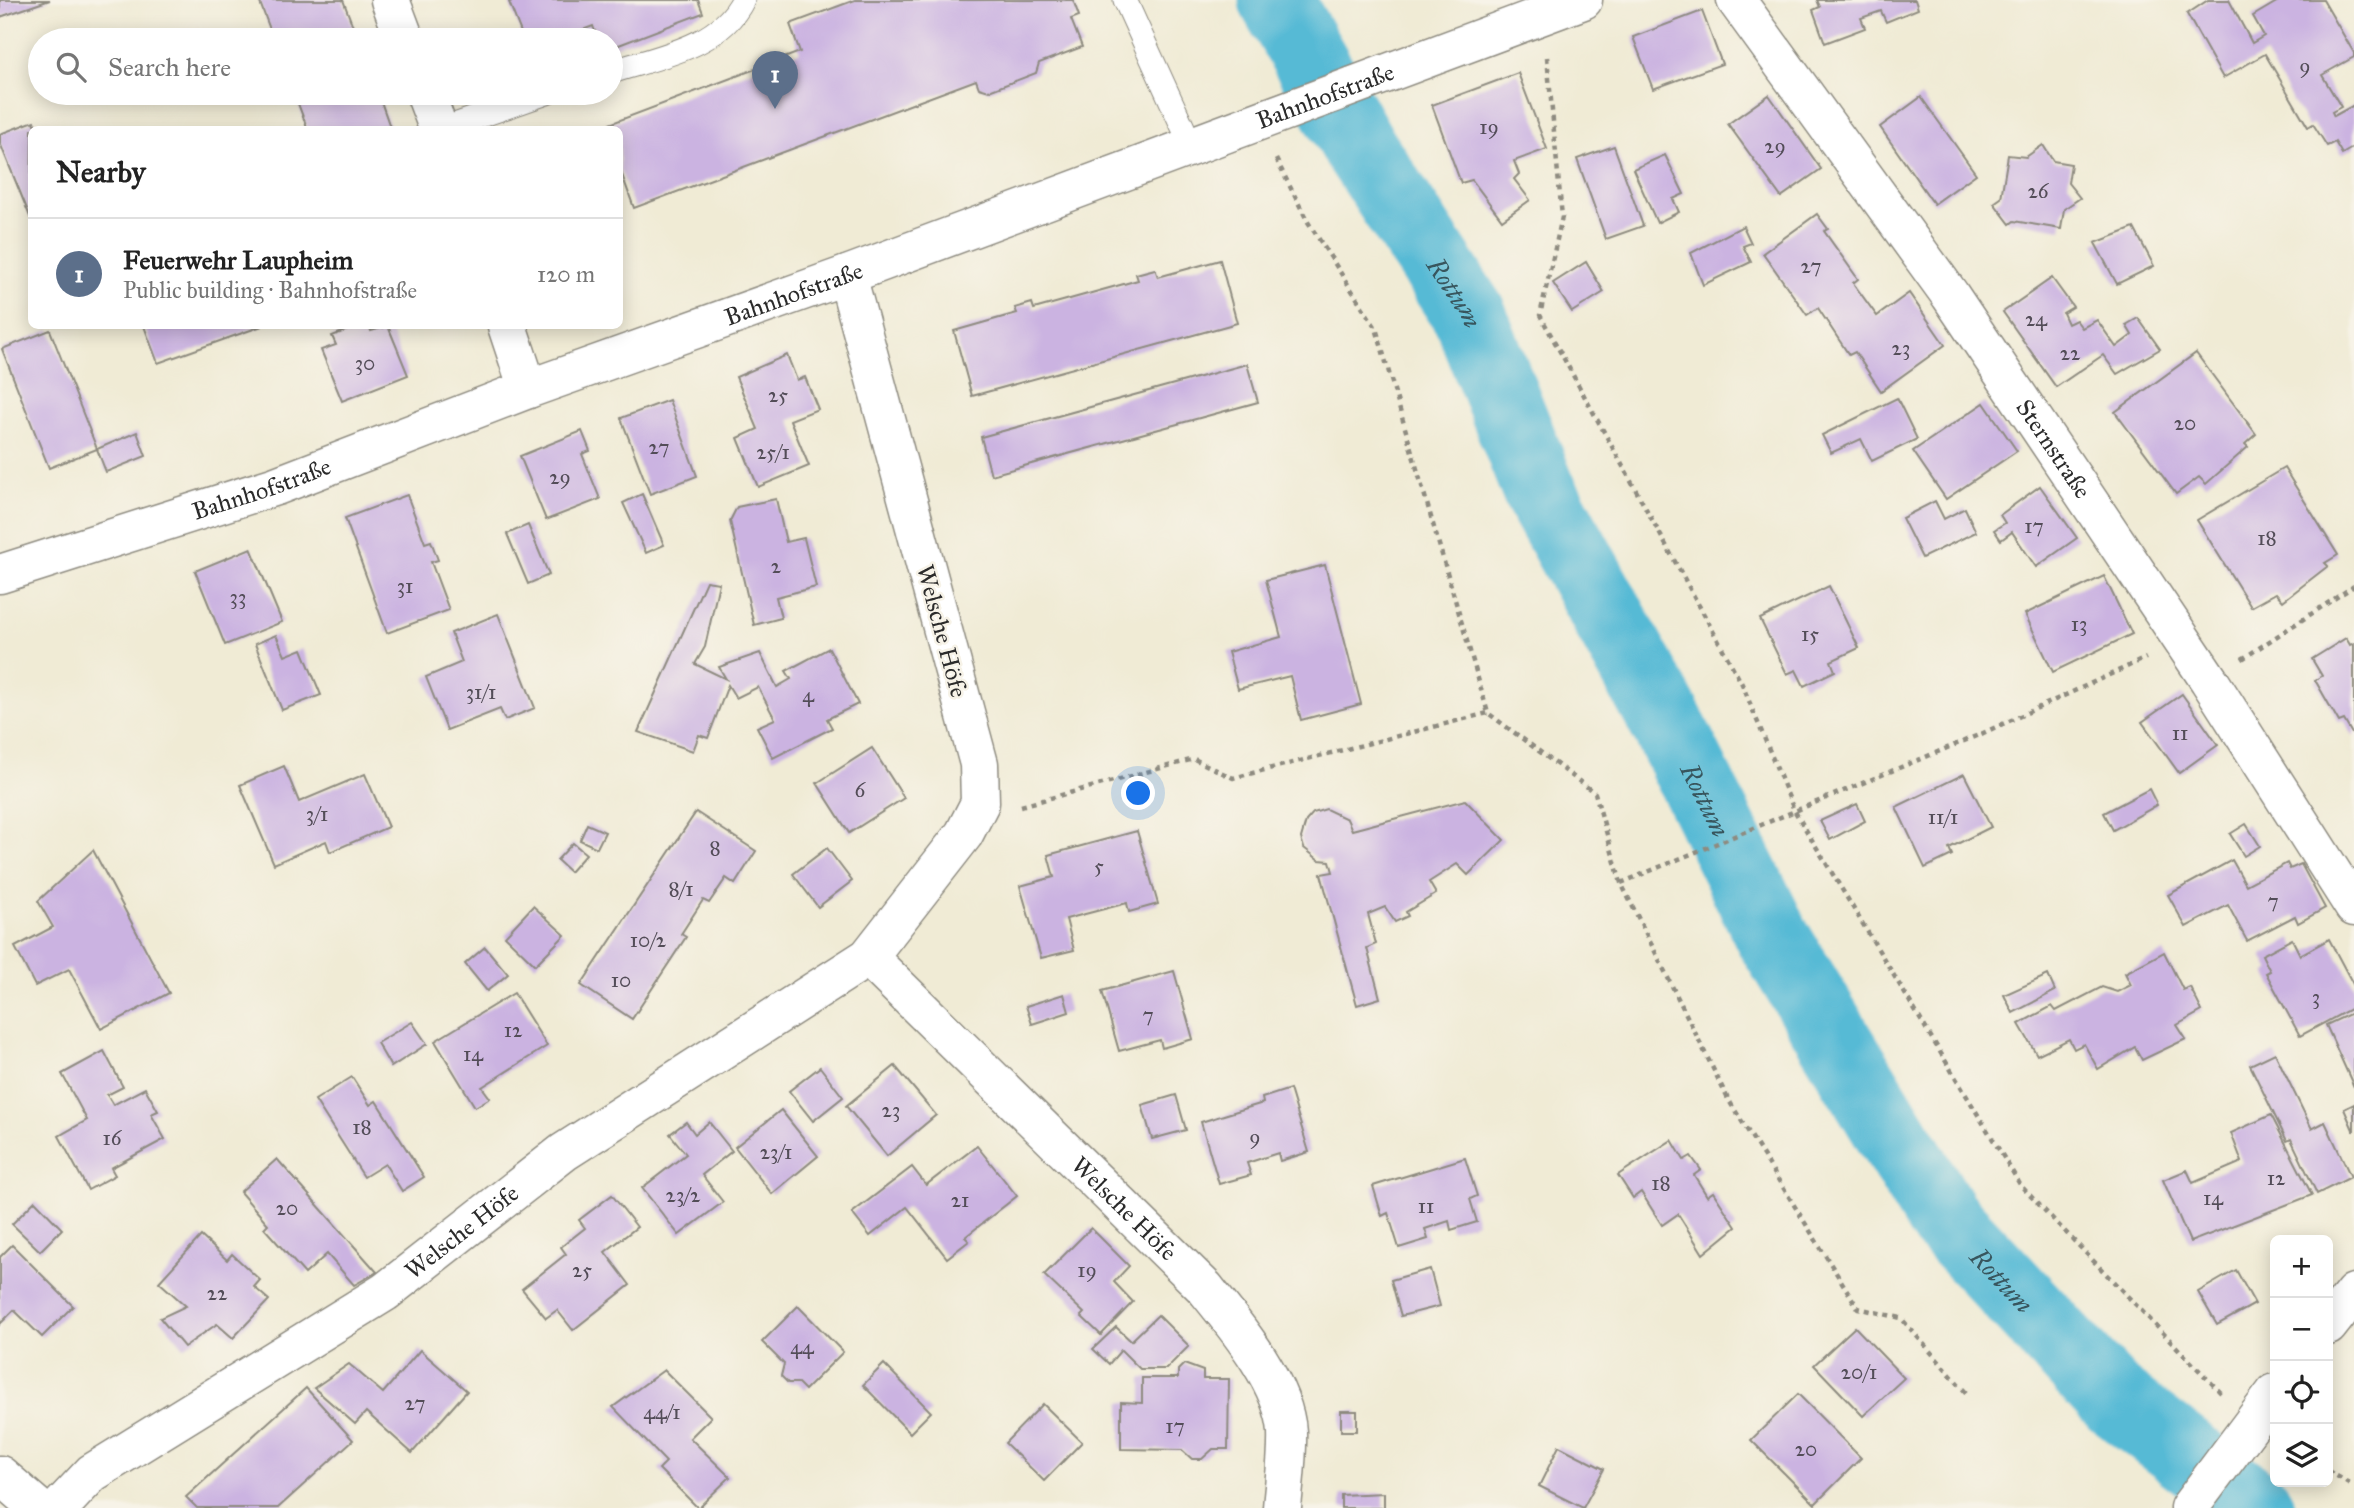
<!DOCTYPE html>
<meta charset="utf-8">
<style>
:root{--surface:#fff;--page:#f6f6f6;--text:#222;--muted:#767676;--line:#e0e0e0;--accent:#c8321e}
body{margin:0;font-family:"IM FELL Great Primer",serif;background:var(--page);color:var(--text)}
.controls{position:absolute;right:21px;bottom:21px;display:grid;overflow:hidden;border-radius:10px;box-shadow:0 4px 18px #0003}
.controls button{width:63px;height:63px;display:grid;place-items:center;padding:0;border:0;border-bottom:2px solid var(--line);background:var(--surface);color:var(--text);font:35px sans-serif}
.you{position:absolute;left:1139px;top:794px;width:24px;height:24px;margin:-18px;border:5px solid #fff;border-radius:50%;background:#1a73e8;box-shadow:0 0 0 10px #1a73e833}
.badge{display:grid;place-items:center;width:46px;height:46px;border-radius:50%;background:var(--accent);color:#fff;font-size:23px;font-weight:700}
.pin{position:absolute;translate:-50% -58px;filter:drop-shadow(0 2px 4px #0008)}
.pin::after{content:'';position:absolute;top:37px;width:24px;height:21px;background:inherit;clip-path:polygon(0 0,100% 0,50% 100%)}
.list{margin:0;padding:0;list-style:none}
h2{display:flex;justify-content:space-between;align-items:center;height:91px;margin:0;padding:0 28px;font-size:30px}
h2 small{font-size:23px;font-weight:400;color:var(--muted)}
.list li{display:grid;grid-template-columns:46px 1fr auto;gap:21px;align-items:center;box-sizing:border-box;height:112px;padding:0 28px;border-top:2px solid var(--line)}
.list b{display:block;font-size:26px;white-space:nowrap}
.list p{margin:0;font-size:23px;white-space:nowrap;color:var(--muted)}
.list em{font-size:23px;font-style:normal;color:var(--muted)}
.icon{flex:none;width:38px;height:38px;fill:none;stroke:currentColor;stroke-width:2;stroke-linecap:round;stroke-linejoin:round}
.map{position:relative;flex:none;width:2354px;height:1508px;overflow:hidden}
.search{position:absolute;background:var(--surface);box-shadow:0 4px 18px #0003;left:28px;top:28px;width:595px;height:77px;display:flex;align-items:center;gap:18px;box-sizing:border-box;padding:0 24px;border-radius:38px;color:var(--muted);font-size:26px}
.panel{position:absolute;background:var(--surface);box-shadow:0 4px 18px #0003;left:28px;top:126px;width:595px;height:203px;border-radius:10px}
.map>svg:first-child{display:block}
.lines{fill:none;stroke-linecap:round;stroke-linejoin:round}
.river{stroke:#56bad5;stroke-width:75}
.building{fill:#cbb3e1}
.lane-casing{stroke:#8e8b80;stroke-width:25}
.street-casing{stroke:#8e8b80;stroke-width:41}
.secondary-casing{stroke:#8e8b80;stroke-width:41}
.path{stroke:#8e8b80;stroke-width:4.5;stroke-dasharray:5 5;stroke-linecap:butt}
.lane{stroke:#fff;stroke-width:23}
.street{stroke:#fff;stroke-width:38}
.secondary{stroke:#fff;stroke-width:38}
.labels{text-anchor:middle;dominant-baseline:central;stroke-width:5;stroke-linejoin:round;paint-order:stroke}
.number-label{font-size:21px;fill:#534d58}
.street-label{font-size:24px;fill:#2b2b2b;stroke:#f7f3e8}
.water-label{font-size:26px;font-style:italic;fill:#38565e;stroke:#f7f3e8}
</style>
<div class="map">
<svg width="2354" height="1508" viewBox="0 0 2354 1508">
<rect width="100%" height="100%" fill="#f7f3e8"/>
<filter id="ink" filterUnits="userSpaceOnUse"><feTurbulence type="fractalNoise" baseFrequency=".0143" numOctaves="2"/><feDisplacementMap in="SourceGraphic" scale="14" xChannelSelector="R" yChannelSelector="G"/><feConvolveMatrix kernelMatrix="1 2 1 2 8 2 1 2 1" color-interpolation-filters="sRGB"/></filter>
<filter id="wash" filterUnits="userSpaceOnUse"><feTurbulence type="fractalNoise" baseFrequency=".00686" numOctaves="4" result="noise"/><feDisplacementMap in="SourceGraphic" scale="28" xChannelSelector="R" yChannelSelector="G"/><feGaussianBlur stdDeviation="1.57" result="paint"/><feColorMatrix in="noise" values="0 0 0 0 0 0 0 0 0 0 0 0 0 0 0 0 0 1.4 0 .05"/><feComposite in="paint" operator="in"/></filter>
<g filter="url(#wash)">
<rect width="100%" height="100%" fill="#f0ebd5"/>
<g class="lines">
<!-- river -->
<path class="river" id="s1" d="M1276,0l85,150 109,166 68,172 130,237 104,211 171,282 169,180 145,110"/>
</g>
<g id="blocks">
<!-- building -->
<g class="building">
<polygon points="0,0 50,0 0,17"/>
<polygon points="259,0 343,0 358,40 274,40"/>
<polygon points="515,0 698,0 703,13 611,48 611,40 598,40 593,26 556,40 524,40 509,2"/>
<polygon points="855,0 1073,0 1079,16 1071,19 1082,47 1039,63 1036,73 989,91 979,88 976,80 634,208 620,169 620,130 605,130 604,126 800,52 790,24"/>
<polygon points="1817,0 1915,0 1918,9 1886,22 1881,11 1861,18 1865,28 1825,43 1813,10 1820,7"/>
<polygon points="2208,0 2229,0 2252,43 2264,36 2253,16 2280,0 2323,0 2354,53 2354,57 2322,75 2341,107 2332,112 2334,116 2354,105 2354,147 2342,154 2335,142 2327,146 2313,124 2308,127 2265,54 2223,78 2187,14"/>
<polygon points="1702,11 1722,64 1653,89 1633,37"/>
<polygon points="1518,73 1547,149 1514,161 1519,174 1514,179 1530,200 1502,220 1472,180 1461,183 1432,105"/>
<polygon points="294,93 378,93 391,130 308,130"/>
<polygon points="1769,95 1821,169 1781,197 1728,124"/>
<polygon points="1921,97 1976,174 1934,204 1880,127"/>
<polygon points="34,121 37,130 32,130 31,219 0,143 0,134"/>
<polygon points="2043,145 2053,161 2071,164 2068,183 2080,198 2064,209 2061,229 2014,221 2010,224 1994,203 2001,198 2008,155 2026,157"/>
<polygon points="1614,146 1643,226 1606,239 1577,159"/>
<polygon points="1665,155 1684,194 1673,199 1679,212 1657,223 1633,169"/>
<polygon points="1817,214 1828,229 1824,231 1858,279 1853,283 1877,316 1909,293 1945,345 1881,391 1855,352 1849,355 1818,308 1807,315 1763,253"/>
<polygon points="1743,226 1751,243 1743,246 1751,262 1703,285 1691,253"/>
<polygon points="2134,228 2154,266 2117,284 2095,243"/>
<polygon points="1220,260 1237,323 972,396 954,331 1017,313 1015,308 1032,303 1034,309 1138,280 1136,274 1155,269 1158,277"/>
<polygon points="1586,262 1604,292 1572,312 1553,283"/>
<polygon points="2052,278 2073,307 2063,313 2068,324 2076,320 2082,328 2097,320 2116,347 2132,335 2126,325 2138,318 2160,349 2117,374 2103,355 2056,387 2003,312"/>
<polygon points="144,326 262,326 158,363"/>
<polygon points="358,326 369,326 371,331 388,326 408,375 342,401 321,350 336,345 332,336"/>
<polygon points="50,330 97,449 49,468 2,349"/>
<polygon points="2196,353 2256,434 2245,444 2248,447 2206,484 2199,477 2176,494 2115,412"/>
<polygon points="787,355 797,380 805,377 818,409 790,420 809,466 758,487 738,438 758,429 736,377"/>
<polygon points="1247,364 1258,402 991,475 981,437"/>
<polygon points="1897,398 1917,439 1872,461 1861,439 1831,453 1822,435"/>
<polygon points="669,400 697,476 650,494 621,418"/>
<polygon points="1984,403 2017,451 1946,499 1913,451"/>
<polygon points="582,431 590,451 582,454 600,499 546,520 520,456"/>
<polygon points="137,432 146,456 106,472 97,449"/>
<polygon points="2284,468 2338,555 2325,563 2328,566 2283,601 2276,593 2251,607 2197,520"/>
<polygon points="2040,486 2077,538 2036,567 2012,532 2001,540 1994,530 2005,523 2000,515"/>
<polygon points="642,494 664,545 646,553 623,503"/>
<polygon points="407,495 425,543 431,541 438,560 431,562 449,610 387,633 345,518"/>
<polygon points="776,499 786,542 804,538 816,587 776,597 781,618 754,625 730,521 737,507"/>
<polygon points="1935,501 1944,519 1965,508 1976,532 1922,558 1902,518"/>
<polygon points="528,525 549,575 528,584 507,534"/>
<polygon points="251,548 282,622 225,645 195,571"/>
<polygon points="1325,565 1361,704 1301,720 1290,676 1238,689 1228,652 1281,637 1266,580"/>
<polygon points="2104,576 2132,634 2053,672 2025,614"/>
<polygon points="706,581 719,583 705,647 695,664 726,679 719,667 760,653 777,687 791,679 786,671 829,648 858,704 827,719 832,728 773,758 757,727 775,719 758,687 736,698 728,685 708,738 699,735 693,751 638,732"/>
<polygon points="1829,586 1859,648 1831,661 1835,671 1804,686 1796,670 1787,674 1760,619"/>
<polygon points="498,614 535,708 505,720 500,709 447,730 426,677 462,662 451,633"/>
<polygon points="276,635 285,656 302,649 321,695 282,710 255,644"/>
<polygon points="2346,638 2350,645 2354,643 2354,737 2344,720 2339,722 2315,680 2322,676 2312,659"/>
<polygon points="2182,694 2218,745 2179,773 2142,722"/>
<polygon points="872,748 904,798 849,833 817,783"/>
<polygon points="284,766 299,802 365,774 388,827 330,852 326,841 274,864 240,785"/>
<polygon points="1964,774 1991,827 1949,848 1952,855 1925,868 1896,807"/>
<polygon points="2149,789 2157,805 2113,830 2104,813"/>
<polygon points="1465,800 1504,840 1468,875 1457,864 1429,882 1436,894 1406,912 1408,916 1395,922 1385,907 1368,914 1376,944 1367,948 1380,998 1357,1005 1321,874 1333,872 1330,861 1319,860 1304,848 1301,838 1306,821 1313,813 1326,809 1347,819 1352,830"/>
<polygon points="1857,804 1865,821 1830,840 1820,821"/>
<polygon points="696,812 756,851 735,884 726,878 709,903 703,900 681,934 686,937 632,1019 581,985"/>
<polygon points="587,824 605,832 597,848 580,840"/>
<polygon points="2246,824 2260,846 2244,856 2230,834"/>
<polygon points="1137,831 1158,904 1129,912 1127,903 1066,919 1074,950 1041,958 1020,886 1054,877 1048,855"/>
<polygon points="573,843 586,854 570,872 557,860"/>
<polygon points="827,848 852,881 818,907 793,874"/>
<polygon points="93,850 169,993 101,1029 69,969 35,986 15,947 53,927 38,901"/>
<polygon points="2232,860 2246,885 2287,863 2290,869 2301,864 2325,908 2298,923 2295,916 2247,941 2228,905 2186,927 2168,895"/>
<polygon points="533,906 565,935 535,965 505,936"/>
<polygon points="2292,939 2300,955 2329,939 2354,986 2354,1007 2300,1036 2266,973 2270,971 2262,955"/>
<polygon points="485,947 508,974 487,991 465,964"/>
<polygon points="2164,952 2183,990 2190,987 2202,1011 2177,1025 2186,1039 2142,1060 2135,1047 2098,1069 2084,1044 2074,1049 2069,1039 2037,1055 2019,1024 2052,1006 2056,1011 2102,987 2117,992 2131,985 2125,973"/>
<polygon points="1174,971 1193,1039 1162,1048 1160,1040 1119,1051 1102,991"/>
<polygon points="2048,975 2055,991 2013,1013 2004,995"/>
<polygon points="514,993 547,1046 482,1087 490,1098 475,1107 435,1041"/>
<polygon points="1064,994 1069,1012 1032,1024 1026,1006"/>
<polygon points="2354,1012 2354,1087 2326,1025"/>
<polygon points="412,1022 427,1044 391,1067 377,1043"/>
<polygon points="104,1051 123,1087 107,1095 113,1105 145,1088 158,1111 151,1114 165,1139 111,1168 115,1175 88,1190 59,1136 87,1120 62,1074"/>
<polygon points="2275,1053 2312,1129 2325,1122 2351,1177 2317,1194 2291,1139 2287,1141 2250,1065"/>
<polygon points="895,1066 936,1115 887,1156 846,1106"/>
<polygon points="820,1067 843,1097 813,1121 789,1091"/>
<polygon points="352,1077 370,1105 376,1101 424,1177 402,1191 385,1164 364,1177 315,1100"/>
<polygon points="1290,1089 1309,1152 1280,1161 1278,1153 1247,1163 1251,1175 1219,1184 1201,1122 1263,1103 1262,1098"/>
<polygon points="1176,1095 1186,1130 1152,1139 1142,1105"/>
<polygon points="2354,1104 2354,1132 2344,1109"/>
<polygon points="781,1110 818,1156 772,1194 735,1147"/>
<polygon points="2271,1115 2312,1195 2190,1242 2163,1180 2187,1170 2193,1183 2242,1162 2231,1133"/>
<polygon points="686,1122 695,1134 709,1122 732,1151 702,1175 723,1202 679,1235 642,1188 686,1154 670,1134"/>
<polygon points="1672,1140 1684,1160 1691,1156 1701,1170 1694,1175 1707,1196 1713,1192 1736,1227 1703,1254 1678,1214 1662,1225 1641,1192 1633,1198 1618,1175"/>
<polygon points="977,1146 1017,1196 965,1237 969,1241 947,1258 907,1207 870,1236 852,1213 912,1167 926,1185"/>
<polygon points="1465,1158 1477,1196 1470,1199 1477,1222 1451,1230 1449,1221 1425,1229 1428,1239 1399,1248 1388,1213 1382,1216 1373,1186"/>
<polygon points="277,1159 346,1237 377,1272 354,1285 327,1254 305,1274 264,1228 268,1224 240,1192"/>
<polygon points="612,1195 637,1227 605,1252 630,1285 573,1330 557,1310 546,1318 522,1289 566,1254 561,1247 585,1228 579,1220"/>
<polygon points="35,1201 62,1229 40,1251 12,1224"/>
<polygon points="1091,1228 1129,1266 1114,1282 1133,1302 1101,1335 1081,1316 1084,1313 1044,1275"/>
<polygon points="201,1236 227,1260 232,1254 260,1280 254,1287 269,1300 233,1338 217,1324 184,1347 160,1318 186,1306 159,1282"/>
<polygon points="12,1245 73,1306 42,1337 14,1310 0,1324 0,1257"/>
<polygon points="1430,1269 1440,1306 1401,1316 1391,1280"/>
<polygon points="2236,1270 2255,1304 2217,1325 2198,1292"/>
<polygon points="798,1306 843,1352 805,1390 798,1383 788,1383 781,1376 784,1364 762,1342"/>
<polygon points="1158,1315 1189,1346 1166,1369 1140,1369 1121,1350 1109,1364 1093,1349 1116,1327 1131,1341"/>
<polygon points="1855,1327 1904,1378 1863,1416 1814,1365"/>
<polygon points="420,1350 467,1391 412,1453 366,1412 355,1424 314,1388 349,1364 383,1393"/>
<polygon points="884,1364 931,1412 910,1433 863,1385"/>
<polygon points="1184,1364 1203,1371 1203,1379 1229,1379 1228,1449 1213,1449 1202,1459 1192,1459 1182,1450 1121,1449 1121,1402 1142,1403 1142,1378 1178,1378 1178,1370"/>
<polygon points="664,1370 711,1417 690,1438 730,1477 698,1508 659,1469 666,1462 613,1407"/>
<polygon points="306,1388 353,1440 278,1508 197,1508 186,1497"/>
<polygon points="1798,1394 1861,1458 1815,1504 1751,1440"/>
<polygon points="1043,1404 1082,1442 1044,1481 1005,1443"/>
<rect x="1341" y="1411" width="16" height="20"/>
<polygon points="1559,1446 1604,1469 1583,1508 1539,1486"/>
<polygon points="1384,1493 1384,1508 1341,1508 1341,1495"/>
</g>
</g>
</g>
<g filter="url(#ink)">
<use href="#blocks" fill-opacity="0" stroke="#8e8b80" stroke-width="2"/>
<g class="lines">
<!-- lane casing -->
<g class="lane-casing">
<g id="lane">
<polyline points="1125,0 1191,145"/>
<path d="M611,72c45,-15 108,-24 132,-72"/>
<polyline points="440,130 547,93"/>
</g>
</g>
<!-- street casing -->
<g class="street-casing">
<g id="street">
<polyline points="390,0 405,40"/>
<path id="s2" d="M1736,0l214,295 259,385 145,227"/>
<polyline points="425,93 439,130"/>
<polyline points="507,326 528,389"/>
<path id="s3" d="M868,957l337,331c30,37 79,95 82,144 1,25 -3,51 -5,76"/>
<polyline points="2328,1326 2354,1293"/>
<polyline points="0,1475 38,1508"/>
<path id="s4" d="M59,1508l33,-35 293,-181 179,-140 304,-195 96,-123 16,-31 -1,-39 -132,-489"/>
<polyline points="2189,1508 2275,1393"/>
</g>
</g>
<!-- secondary casing -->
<g class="secondary-casing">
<g id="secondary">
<path id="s5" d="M0,574l276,-88 252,-97 319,-114 736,-275"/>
</g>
</g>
<!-- path -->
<g class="path">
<polyline points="1547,57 1562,217 1540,315 1742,684 1794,810 2021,1186 2224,1396"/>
<polyline points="1276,159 1308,222 1376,328 1488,713 1595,793 1621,883 1728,1099 1858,1308 1901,1318 1969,1396"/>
<polyline points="2242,659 2354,586"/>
<polyline points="1021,806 1194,759 1233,778 1488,713"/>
<polyline points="1621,883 1981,734 2146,658"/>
<polyline points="2328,1471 2354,1486"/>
</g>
<!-- lane -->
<use href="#lane" class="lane"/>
<!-- street -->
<use href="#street" class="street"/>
<!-- secondary -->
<use href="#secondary" class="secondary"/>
</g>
</g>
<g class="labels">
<!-- number labels -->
<g class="number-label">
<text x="2305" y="66">9</text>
<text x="1489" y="127">19</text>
<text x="1775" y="146">29</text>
<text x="2038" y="191">26</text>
<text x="1811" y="266">27</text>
<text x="2036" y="319">24</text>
<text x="1901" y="348">23</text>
<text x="2070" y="353">22</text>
<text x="365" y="363">30</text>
<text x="778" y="395">25</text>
<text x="2185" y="423">20</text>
<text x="659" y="447">27</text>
<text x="773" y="452">25/1</text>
<text x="560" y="477">29</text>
<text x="2034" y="526">17</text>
<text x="2267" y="538">18</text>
<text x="776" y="566">2</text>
<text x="405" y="586">31</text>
<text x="238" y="597">33</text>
<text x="2079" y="624">13</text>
<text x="1810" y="634">15</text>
<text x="481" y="692">31/1</text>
<text x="808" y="695">4</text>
<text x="2180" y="733">11</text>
<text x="860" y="790">6</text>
<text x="317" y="814">3/1</text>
<text x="1943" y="817">11/1</text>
<text x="715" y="848">8</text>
<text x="1099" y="866">5</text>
<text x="681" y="889">8/1</text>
<text x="2273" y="901">7</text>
<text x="648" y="940">10/2</text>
<text x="621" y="980">10</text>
<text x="2316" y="997">3</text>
<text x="1148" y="1015">7</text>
<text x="513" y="1030">12</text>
<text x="473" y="1054">14</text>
<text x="891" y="1110">23</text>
<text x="362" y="1127">18</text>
<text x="1255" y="1137">9</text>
<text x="112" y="1138">16</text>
<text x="776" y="1152">23/1</text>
<text x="2276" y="1178">12</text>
<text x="1661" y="1183">18</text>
<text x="683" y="1195">23/2</text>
<text x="2213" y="1198">14</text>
<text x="960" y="1200">21</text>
<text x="1426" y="1206">11</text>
<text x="287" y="1208">20</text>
<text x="582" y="1270">25</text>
<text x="1087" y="1270">19</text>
<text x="217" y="1293">22</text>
<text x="802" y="1347">44</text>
<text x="1859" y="1372">20/1</text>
<text x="415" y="1403">27</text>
<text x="662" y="1412">44/1</text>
<text x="1175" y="1426">17</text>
<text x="1806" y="1449">20</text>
</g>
<!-- street labels -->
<g class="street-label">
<text stroke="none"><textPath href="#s5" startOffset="1409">Bahnhofstraße</textPath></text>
<text stroke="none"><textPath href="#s5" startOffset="842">Bahnhofstraße</textPath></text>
<text stroke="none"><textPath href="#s2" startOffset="550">Sternstraße</textPath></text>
<text stroke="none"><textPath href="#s5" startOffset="275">Bahnhofstraße</textPath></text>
<text transform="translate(942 631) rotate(75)">Welsche Höfe</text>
<text stroke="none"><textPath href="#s3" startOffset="359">Welsche Höfe</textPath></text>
<text stroke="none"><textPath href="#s4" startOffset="490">Welsche Höfe</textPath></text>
</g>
<!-- water labels -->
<g class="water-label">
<text stroke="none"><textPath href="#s1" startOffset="343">Rottum</textPath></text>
<text stroke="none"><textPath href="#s1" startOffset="910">Rottum</textPath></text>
<text stroke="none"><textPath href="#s1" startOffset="1477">Rottum</textPath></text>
</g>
</g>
</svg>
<div class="controls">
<button>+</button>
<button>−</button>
<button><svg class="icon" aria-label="locate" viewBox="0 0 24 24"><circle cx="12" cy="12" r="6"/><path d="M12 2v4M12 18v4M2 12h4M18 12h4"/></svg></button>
<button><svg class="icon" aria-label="layers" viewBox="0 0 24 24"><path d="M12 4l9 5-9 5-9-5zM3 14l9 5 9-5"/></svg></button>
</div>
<div class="you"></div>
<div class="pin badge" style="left:775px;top:109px;background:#5c6f8a">1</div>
<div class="search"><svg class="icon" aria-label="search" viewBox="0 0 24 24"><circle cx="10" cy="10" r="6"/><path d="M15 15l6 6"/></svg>Search here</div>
<section class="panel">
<h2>Nearby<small></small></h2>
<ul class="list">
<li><span class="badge" style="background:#5c6f8a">1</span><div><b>Feuerwehr Laupheim</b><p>Public building · Bahnhofstraße</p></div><em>120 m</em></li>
</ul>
</section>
</div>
